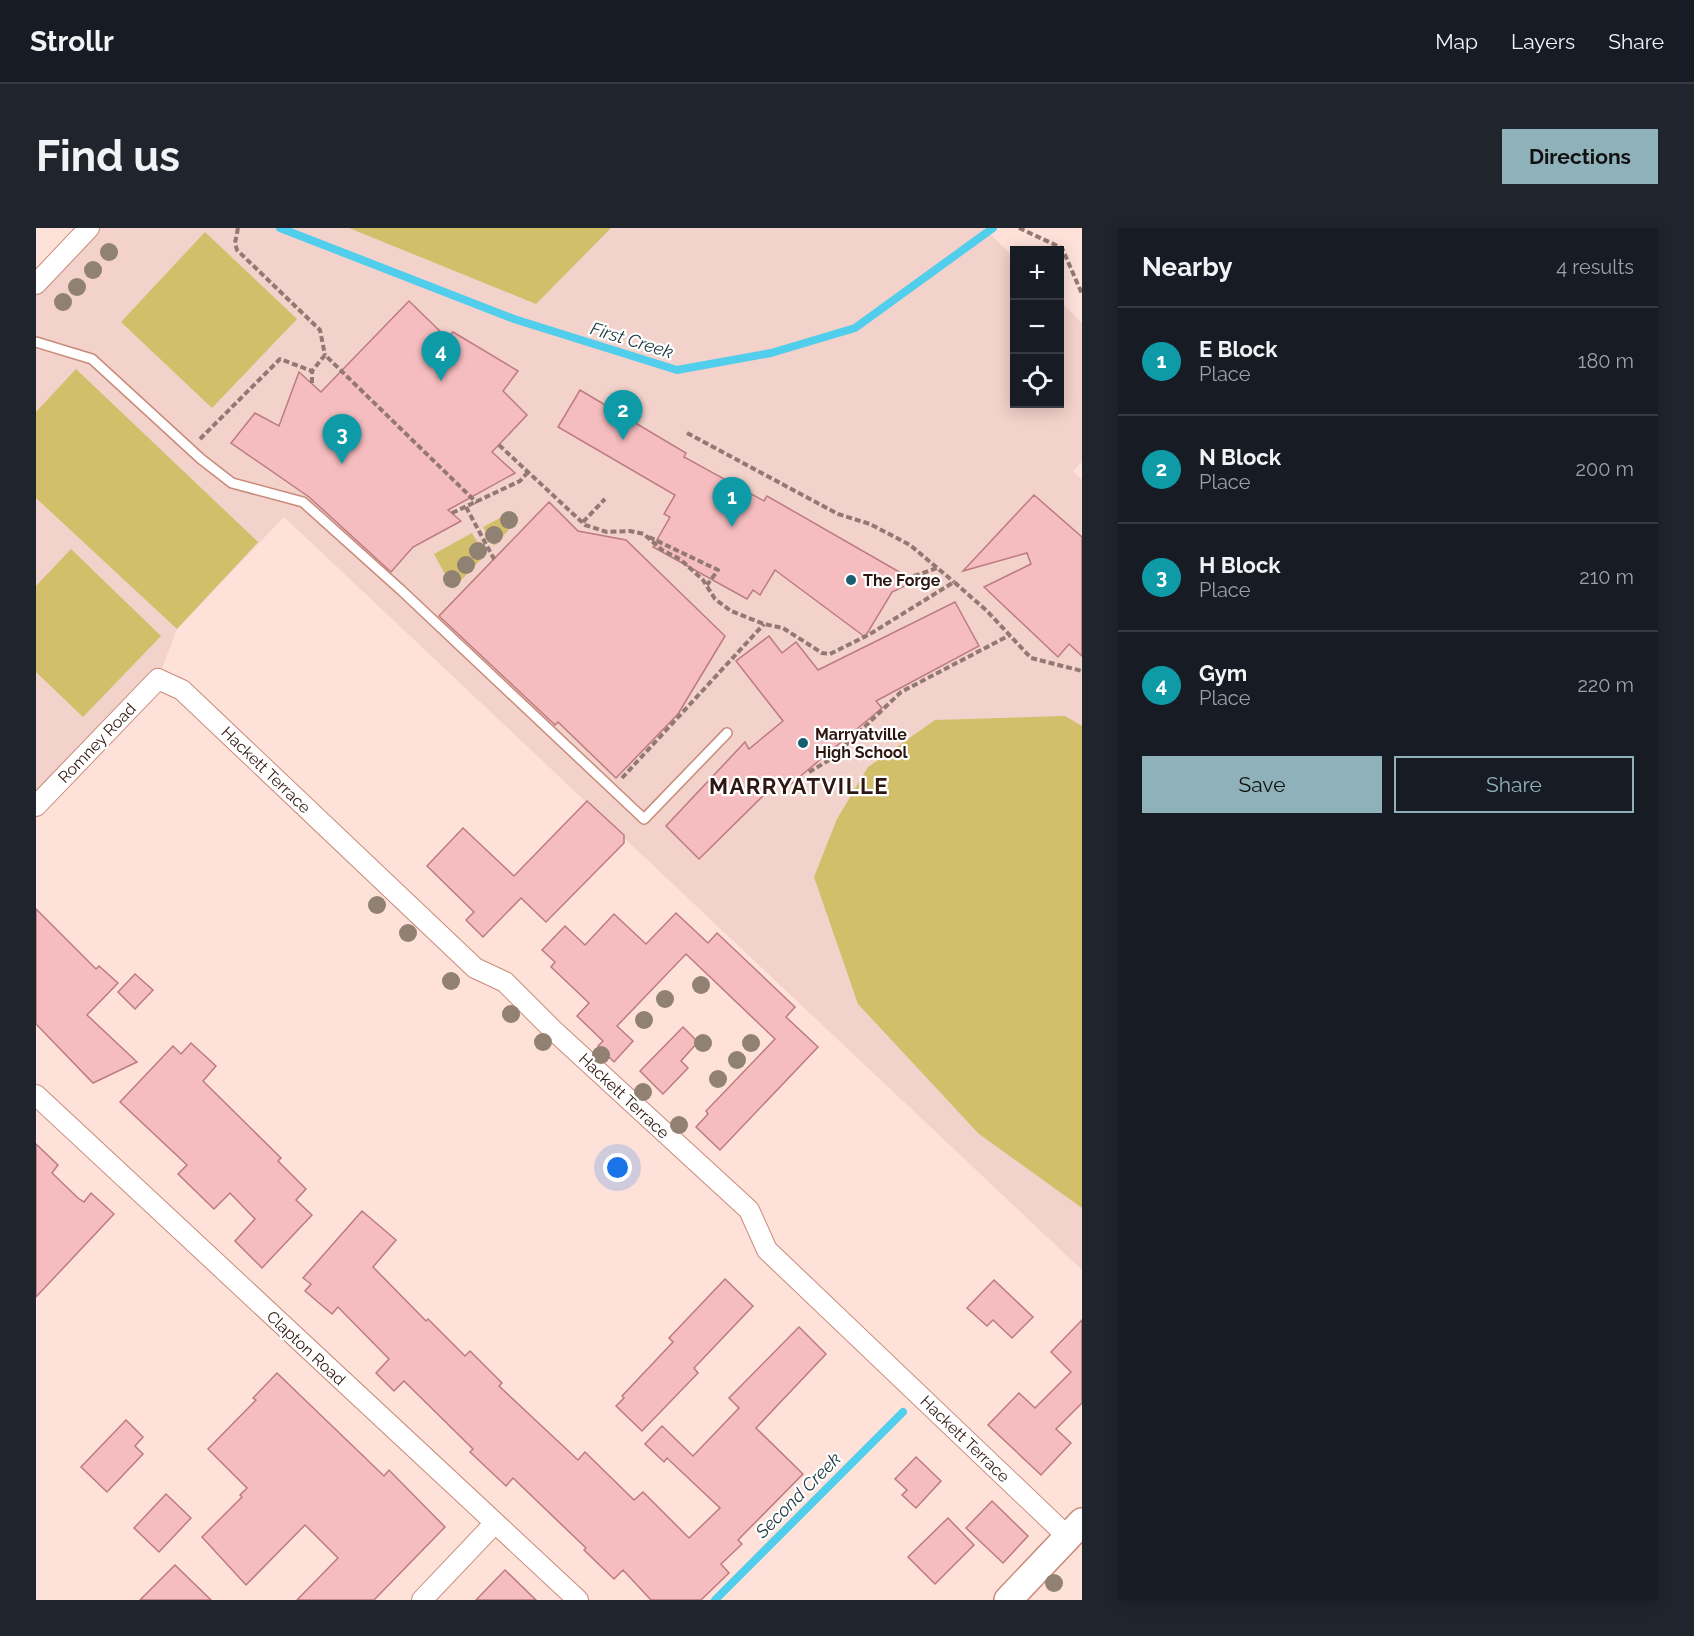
<!DOCTYPE html>
<meta charset="utf-8">
<style>
:root{--surface:#171b24;--page:#20242c;--text:#f1f3f6;--muted:#9ea1a6;--line:#363941;--accent:#8fb1ba}
body{margin:0;font-family:Raleway,sans-serif;background:var(--page);color:var(--text)}
.controls{position:absolute;right:18px;top:18px;display:grid;overflow:hidden;border-radius:0px;box-shadow:0 3px 15px #0003}
.controls button{width:54px;height:54px;display:grid;place-items:center;padding:0;border:0;border-bottom:2px solid var(--line);background:var(--surface);color:var(--text);font:30px sans-serif}
.you{position:absolute;left:582px;top:940px;width:21px;height:21px;margin:-15px;border:4px solid #fff;border-radius:50%;background:#1a73e8;box-shadow:0 0 0 9px #1a73e833}
.badge{display:grid;place-items:center;width:39px;height:39px;border-radius:50%;background:var(--accent);color:#fff;font-size:20px;font-weight:700}
.pin{position:absolute;translate:-50% -50px;filter:drop-shadow(0 2px 3px #0008)}
.pin::after{content:'';position:absolute;top:32px;width:21px;height:18px;background:inherit;clip-path:polygon(0 0,100% 0,50% 100%)}
.list{margin:0;padding:0;list-style:none}
h2{display:flex;justify-content:space-between;align-items:center;height:78px;margin:0;padding:0 24px;font-size:26px}
h2 small{font-size:20px;font-weight:400;color:var(--muted)}
.list li{display:grid;grid-template-columns:39px 1fr auto;gap:18px;align-items:center;box-sizing:border-box;height:108px;padding:0 24px;border-top:2px solid var(--line)}
.list b{display:block;font-size:22px;white-space:nowrap}
.list p{margin:0;font-size:20px;white-space:nowrap;color:var(--muted)}
.list em{font-size:20px;font-style:normal;color:var(--muted)}
.actions{display:flex;gap:12px;padding:18px 24px}
.actions a{flex:1;padding:14px 0;border:2px solid var(--accent);border-radius:0px;text-align:center;font-size:21px;color:var(--accent)}
.actions .main{background:var(--accent);color:#111}
.icon{flex:none;width:33px;height:33px;fill:none;stroke:currentColor;stroke-width:2;stroke-linecap:round;stroke-linejoin:round}
.map{position:relative;flex:none;width:1046px;height:1372px;overflow:hidden;border-radius:0px}
header{display:flex;align-items:center;gap:36px;box-sizing:border-box;height:84px;padding:0 30px;background:var(--surface);border-bottom:2px solid var(--line)}
header strong{font-size:28px}
nav{display:flex;gap:33px;margin-inline-start:auto;font-size:21px}
.intro{display:flex;align-items:center;justify-content:space-between;box-sizing:border-box;height:144px;padding:0 36px}
h1{margin:0;font-size:42px}
.button{padding:15px 27px;border-radius:0px;background:var(--accent);color:#111;font-size:21px;font-weight:700}
main{display:flex;gap:36px;padding:0 36px}
aside{flex:1;background:var(--surface);border-radius:0px;box-shadow:0 3px 15px #0003}
.map>svg:first-child{display:block}
.built{fill:#f2d2ca}
.green{fill:#d3be6a}
.lines{fill:none;stroke-linecap:round;stroke-linejoin:round}
.stream{stroke:#51ceeb;stroke-width:8}
.building{fill:#f6bdc0;stroke:#bc7b7f;stroke-width:1.5}
.lane-casing{stroke:#ca8a7a;stroke-width:12}
.street-casing{stroke:#ca8a7a;stroke-width:22}
.secondary-casing{stroke:#ca8a7a;stroke-width:30}
.path{stroke:#937972;stroke-width:4;stroke-dasharray:6 3;stroke-linecap:butt}
.lane{stroke:#fff;stroke-width:9}
.street{stroke:#fff;stroke-width:20}
.secondary{stroke:#fff;stroke-width:27}
.tree{fill:#908172}
.poi-dot{fill:#186070;stroke:#fff;stroke-width:2}
.labels{text-anchor:middle;dominant-baseline:central;stroke-width:4.5;stroke-linejoin:round;paint-order:stroke}
.poi-label{font-size:16px;font-weight:bold;fill:#2f1711;stroke:#fff;text-anchor:start}
.street-label{font-size:16px;fill:#2f1711;stroke:#fff}
.water-label{font-size:18px;font-style:italic;fill:#203b42;stroke:#fff}
.district-label{font-size:22px;font-weight:bold;letter-spacing:1.5px;fill:#2f1711;stroke:#fff}
</style>
<header>
<strong>Strollr</strong>
<nav><a>Map</a><a>Layers</a><a>Share</a></nav>
</header>
<div class="intro"><h1>Find us</h1><a class="button">Directions</a></div>
<main>
<div class="map">
<svg width="1046" height="1372" viewBox="0 0 1046 1372">
<rect width="100%" height="100%" fill="#fee2da"/>
<!-- built -->
<polygon class="built" points="53,0 948,0 978,29 978,176 1023,176 1024,73 1046,95 1046,234 1037,243 1046,252 1046,1042 248,289 141,401 122,451 0,578 0,56"/>
<!-- green -->
<g class="green">
<polygon points="313,0 575,0 500,76"/>
<polygon points="169,4 261,91 176,180 85,94"/>
<polygon points="40,141 222,314 141,401 0,270 0,184"/>
<polygon points="475,284 480,294 458,318 447,299"/>
<polygon points="436,305 449,327 417,361 398,326"/>
<polygon points="35,321 125,408 47,489 0,444 0,358"/>
<polygon points="1029,488 1046,498 1046,980 943,906 822,776 778,649 801,591 832,539 899,492"/>
</g>
<g class="lines">
<!-- stream -->
<g class="stream">
<polyline points="244,0 478,91 641,142 735,125 819,100 957,0"/>
<polyline points="679,1372 867,1184"/>
</g>
</g>
<!-- building -->
<g class="building">
<polygon points="373,73 411,110 417,104 482,143 467,163 491,187 456,224 479,245 412,282 425,293 377,319 355,344 273,269 195,215 219,185 243,198 263,144 285,164"/>
<polygon points="544,162 650,225 648,229 728,273 731,268 879,353 856,364 829,409 739,342 724,367 717,362 711,371 617,319 634,289 628,286 639,267 522,199"/>
<polygon points="998,267 1046,309 1046,428 1033,416 1022,429 948,359 995,336 991,325 927,343"/>
<polygon points="513,274 542,303 590,312 689,408 642,486 580,550 522,494 519,497 403,388"/>
<polygon points="919,374 943,418 840,473 846,480 749,561 742,553 663,631 630,598 709,514 713,521 747,493 700,433 733,408 746,425 760,414 782,442"/>
<polygon points="551,573 588,607 588,615 510,694 485,670 447,709 430,692 438,684 391,638 427,600 478,648"/>
<polygon points="0,681 60,741 63,738 82,755 51,787 101,834 57,855 0,796"/>
<polygon points="640,685 672,715 681,705 759,779 750,789 782,819 684,922 660,899 672,886 670,883 739,811 650,726 581,798 597,813 578,834 562,818 567,813 541,788 553,775 515,739 519,734 506,722 529,698 549,717 578,686 610,716"/>
<polygon points="99,746 117,762 99,781 82,764"/>
<polygon points="647,799 662,814 645,833 652,840 627,866 604,843"/>
<polygon points="155,815 180,838 167,853 245,930 242,933 270,961 260,972 276,987 226,1040 199,1013 219,991 194,965 178,981 142,946 151,937 84,874 137,818 145,826"/>
<polygon points="0,916 22,937 16,945 42,970 48,974 55,965 78,986 0,1069"/>
<polygon points="326,983 360,1012 337,1039 390,1093 392,1091 429,1128 434,1123 466,1155 463,1158 542,1232 549,1224 598,1272 607,1264 653,1310 684,1280 631,1230 628,1234 609,1216 626,1198 657,1228 703,1180 693,1170 763,1099 790,1126 720,1200 767,1246 702,1312 706,1316 685,1336 693,1345 665,1372 615,1372 587,1342 578,1351 548,1322 550,1320 477,1250 470,1258 434,1224 437,1221 368,1153 358,1163 340,1145 353,1131 302,1079 296,1086 269,1063 275,1056 267,1050"/>
<polygon points="689,1051 717,1078 658,1140 662,1145 606,1203 580,1178 588,1170 586,1168 637,1114 633,1110"/>
<polygon points="958,1052 997,1089 976,1110 957,1092 951,1098 931,1080"/>
<polygon points="1046,1092 1046,1175 1020,1201 1035,1215 1005,1247 952,1197 983,1165 999,1180 1035,1144 1015,1124"/>
<polygon points="241,1145 348,1248 353,1242 409,1299 338,1372 261,1372 302,1330 269,1297 210,1357 166,1309 206,1269 204,1267 211,1260 172,1221 220,1172 217,1170"/>
<polygon points="90,1192 107,1209 99,1218 107,1226 71,1264 45,1239"/>
<polygon points="880,1229 905,1253 880,1280 866,1267 871,1262 859,1251"/>
<polygon points="130,1266 155,1290 123,1324 98,1300"/>
<polygon points="956,1273 992,1308 967,1335 930,1300"/>
<polygon points="912,1290 938,1317 899,1356 872,1329"/>
<polygon points="139,1337 175,1372 104,1372"/>
<polygon points="469,1342 500,1372 440,1372"/>
</g>
<g class="lines">
<!-- lane casing -->
<g class="lane-casing">
<polyline id="lane" points="0,114 56,131 165,231 196,255 267,274 365,362 608,591 691,505"/>
</g>
<!-- street casing -->
<g class="street-casing">
<g id="street">
<polyline points="0,56 53,0"/>
<polyline points="0,578 122,451 146,462 439,740 469,754 516,801 713,982 731,1022 1032,1309"/>
<polyline points="0,867 542,1372"/>
<polyline points="386,1372 459,1295"/>
</g>
</g>
<!-- secondary casing -->
<g class="secondary-casing">
<polyline id="secondary" points="972,1372 1046,1294"/>
</g>
<!-- path -->
<g class="path">
<polyline points="202,0 199,15 201,22 284,102 289,127"/>
<polyline points="983,0 1026,20 1046,66"/>
<polyline points="276,155 276,143"/>
<polyline points="651,205 802,286 834,296 874,317 918,354"/>
<polyline points="164,211 244,131 276,143 289,127 441,275"/>
<polyline points="463,217 549,297 571,304 594,303 608,306 626,322 644,331 667,352 679,371 695,383 728,396 747,400 786,425 794,426 834,406 918,354 951,383 995,430 1046,443"/>
<polyline points="430,279 458,331"/>
<polyline points="416,285 484,253 492,244"/>
<polyline points="547,294 569,271"/>
<polyline points="613,309 682,342 671,357"/>
<polyline points="878,348 901,340"/>
<polyline points="773,544 795,531 865,464 974,407"/>
<polyline points="586,550 728,396"/>
</g>
<!-- lane -->
<use href="#lane" class="lane"/>
<!-- street -->
<use href="#street" class="street"/>
<!-- secondary -->
<use href="#secondary" class="secondary"/>
</g>
<!-- trees -->
<g class="tree">
<circle cx="73" cy="24" r="9"/>
<circle cx="57" cy="42" r="9"/>
<circle cx="41" cy="59" r="9"/>
<circle cx="27" cy="74" r="9"/>
<circle cx="473" cy="292" r="9"/>
<circle cx="458" cy="307" r="9"/>
<circle cx="442" cy="323" r="9"/>
<circle cx="430" cy="337" r="9"/>
<circle cx="416" cy="351" r="9"/>
<circle cx="341" cy="677" r="9"/>
<circle cx="372" cy="705" r="9"/>
<circle cx="415" cy="753" r="9"/>
<circle cx="665" cy="757" r="9"/>
<circle cx="629" cy="771" r="9"/>
<circle cx="475" cy="786" r="9"/>
<circle cx="608" cy="792" r="9"/>
<circle cx="507" cy="814" r="9"/>
<circle cx="667" cy="815" r="9"/>
<circle cx="715" cy="815" r="9"/>
<circle cx="565" cy="827" r="9"/>
<circle cx="701" cy="832" r="9"/>
<circle cx="682" cy="851" r="9"/>
<circle cx="607" cy="864" r="9"/>
<circle cx="643" cy="897" r="9"/>
<circle cx="1018" cy="1355" r="9"/>
</g>
<!-- markers -->
<g class="poi-dot">
<circle cx="815" cy="352" r="6"/>
<circle cx="767" cy="515" r="6"/>
</g>
<g class="labels">
<!-- poi labels -->
<g class="poi-label">
<text x="827" y="352">The Forge</text>
<text x="779" y="506">Marryatville<tspan x="779" dy="18">High School</tspan></text>
</g>
<!-- street labels -->
<g class="street-label">
<text transform="translate(61 515) rotate(-46)">Romney Road</text>
<text transform="translate(230 542) rotate(44)">Hackett Terrace</text>
<text transform="translate(588 868) rotate(43)">Hackett Terrace</text>
<text transform="translate(270 1120) rotate(43)">Clapton Road</text>
<text transform="translate(929 1211) rotate(44)">Hackett Terrace</text>
</g>
<!-- water labels -->
<g class="water-label">
<text transform="translate(596 112) rotate(17)">First Creek</text>
<text transform="translate(762 1267) rotate(-45)">Second Creek</text>
</g>
<!-- district labels -->
<g class="district-label">
<text x="763" y="558">MARRYATVILLE</text>
</g>
</g>
</svg>
<div class="controls">
<button>+</button>
<button>−</button>
<button><svg class="icon" aria-label="locate" viewBox="0 0 24 24"><circle cx="12" cy="12" r="6"/><path d="M12 2v4M12 18v4M2 12h4M18 12h4"/></svg></button>
</div>
<div class="you"></div>
<div class="pin badge" style="left:696px;top:299px;background:#0f9aa8">1</div>
<div class="pin badge" style="left:587px;top:212px;background:#0f9aa8">2</div>
<div class="pin badge" style="left:306px;top:236px;background:#0f9aa8">3</div>
<div class="pin badge" style="left:405px;top:153px;background:#0f9aa8">4</div>
</div>
<aside>
<h2>Nearby<small>4 results</small></h2>
<ul class="list">
<li><span class="badge" style="background:#0f9aa8">1</span><div><b>E Block</b><p>Place</p></div><em>180 m</em></li>
<li><span class="badge" style="background:#0f9aa8">2</span><div><b>N Block</b><p>Place</p></div><em>200 m</em></li>
<li><span class="badge" style="background:#0f9aa8">3</span><div><b>H Block</b><p>Place</p></div><em>210 m</em></li>
<li><span class="badge" style="background:#0f9aa8">4</span><div><b>Gym</b><p>Place</p></div><em>220 m</em></li>
</ul>
<div class="actions"><a class="main">Save</a><a>Share</a></div>
</aside>
</main>
